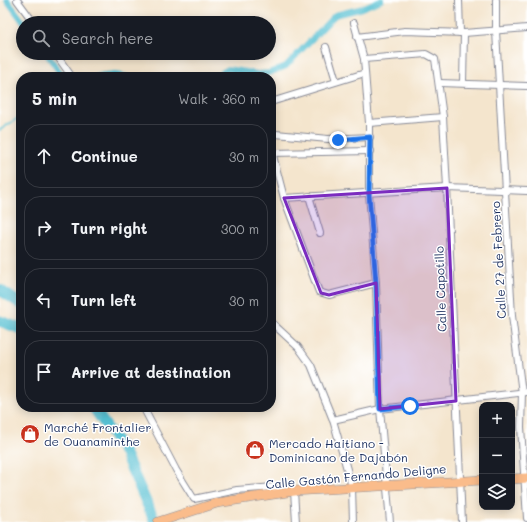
<!DOCTYPE html>
<meta charset="utf-8">
<style>
:root{--surface:#171b24;--page:#242831;--text:#f1f3f6;--muted:#9ea1a6;--line:#363941}
body{margin:0;font-family:Mali,sans-serif;background:var(--page);color:var(--text)}
.controls{position:absolute;right:12px;bottom:12px;display:grid;overflow:hidden;border-radius:8px;box-shadow:0 2px 10px #0003}
.controls button{width:36px;height:36px;display:grid;place-items:center;padding:0;border:0;border-bottom:1px solid var(--line);background:var(--surface);color:var(--text);font:20px sans-serif}
.stop{position:absolute;width:12px;height:12px;margin:-9px;border:3px solid #1a73e8;border-radius:50%;background:#fff}
.stop.end{background:#1a73e8;border-color:#fff;box-shadow:0 1px 4px #0008}
.list{margin:0;padding:0;list-style:none}
h2{display:flex;justify-content:space-between;align-items:center;height:52px;margin:0;padding:0 16px;font-size:17px}
h2 small{font-size:13px;font-weight:400;color:var(--muted)}
.list li{display:grid;grid-template-columns:26px 1fr auto;gap:12px;align-items:center;box-sizing:border-box;height:64px;margin:0 8px 8px;padding:0 8px;border:1px solid var(--line);border-radius:16px}
.list b{display:block;font-size:15px;white-space:nowrap}
.list em{font-size:13px;font-style:normal;color:var(--muted)}
.icon{flex:none;width:22px;height:22px;fill:none;stroke:currentColor;stroke-width:2;stroke-linecap:round;stroke-linejoin:round}
.map{position:relative;flex:none;width:527px;height:522px;overflow:hidden}
.search{position:absolute;background:var(--surface);box-shadow:0 2px 10px #0003;left:16px;top:16px;width:260px;height:44px;display:flex;align-items:center;gap:10px;box-sizing:border-box;padding:0 14px;border-radius:22px;color:var(--muted);font-size:15px}
.panel{position:absolute;background:var(--surface);box-shadow:0 2px 10px #0003;left:16px;top:72px;width:260px;height:340px;border-radius:16px}
.map>svg:first-child{display:block}
.lines{fill:none;stroke-linecap:round;stroke-linejoin:round}
.stream{stroke:#56c0d2;stroke-width:2}
.canal{stroke:#56c0d2;stroke-width:6}
.river{stroke:#56c0d2;stroke-width:11}
.minor-casing{stroke:#888a96;stroke-width:8}
.primary-casing{stroke:#888a96;stroke-width:10}
.minor{stroke:#fff;stroke-width:6}
.primary{stroke:#fabc8b;stroke-width:9}
.route{stroke:#1a73e8;stroke-width:5}
.marked{fill:#7b2cbf;fill-opacity:0.2;stroke:#7b2cbf;stroke-width:3;stroke-linejoin:round}
.labels{text-anchor:middle;dominant-baseline:central;stroke-width:3;stroke-linejoin:round;paint-order:stroke}
.street-label{font-size:12px;fill:#1b2f5e;stroke:#fff}
.poi-label{font-size:12px;fill:#1b2f5e;stroke:#fff;text-anchor:start}
</style>
<div class="map">
<svg width="527" height="522" viewBox="0 0 527 522">
<rect width="100%" height="100%" fill="#fff"/>
<filter id="ink" filterUnits="userSpaceOnUse"><feTurbulence type="fractalNoise" baseFrequency=".025" numOctaves="2"/><feDisplacementMap in="SourceGraphic" scale="8" xChannelSelector="R" yChannelSelector="G"/><feConvolveMatrix kernelMatrix="1 2 1 2 8 2 1 2 1" color-interpolation-filters="sRGB"/></filter>
<filter id="wash" filterUnits="userSpaceOnUse"><feTurbulence type="fractalNoise" baseFrequency=".012" numOctaves="4" result="noise"/><feDisplacementMap in="SourceGraphic" scale="16" xChannelSelector="R" yChannelSelector="G"/><feGaussianBlur stdDeviation="0.9" result="paint"/><feColorMatrix in="noise" values="0 0 0 0 0 0 0 0 0 0 0 0 0 0 0 0 0 1.4 0 .05"/><feComposite in="paint" operator="in"/></filter>
<g filter="url(#wash)">
<rect width="100%" height="100%" fill="#f4e5cd"/>
<g class="lines">
<!-- stream -->
<polyline class="stream" points="0,130 21,116"/>
<!-- canal -->
<g class="canal">
<polyline points="7,0 24,23"/>
<polyline points="46,53 63,77"/>
<path d="M96,77c11,-4 20,-3 31,0"/>
<polyline points="214,77 228,69 258,74 269,73 286,66 335,15 359,9 381,0"/>
</g>
<!-- river -->
<g class="river">
<polyline points="0,290 21,304"/>
<polyline points="0,321 21,329"/>
<polyline points="93,407 124,452 155,522"/>
</g>
</g>
</g>
<g filter="url(#ink)">
<g class="lines">
<!-- minor casing -->
<g class="minor-casing">
<g id="minor">
<polyline points="17,0 34,23"/>
<polyline points="459,0 460,33"/>
<polyline points="496,0 496,31 512,316 522,393 521,427 527,518"/>
<polyline points="354,23 364,59 369,123 369,194 376,283 380,409 390,522"/>
<polyline points="357,37 405,31 464,33 527,28"/>
<polyline points="326,47 336,81"/>
<polyline points="55,53 72,77"/>
<polyline points="364,59 426,54 435,59 443,117 447,188 462,522"/>
<polyline points="439,83 527,86"/>
<polyline points="463,83 464,33"/>
<polyline points="271,102 365,73"/>
<polyline points="369,123 443,117"/>
<polyline points="271,137 276,134 328,139 370,137"/>
<polyline points="271,148 284,198 319,292 329,295 376,283"/>
<polyline points="272,153 370,151"/>
<polyline points="309,196 320,233"/>
<polyline points="284,198 447,188 527,191"/>
<polyline points="271,322 298,347 311,365 333,420 352,487 353,522"/>
<polyline points="143,407 176,470 194,499 237,490 274,487 280,493"/>
<polyline points="333,420 380,409 527,392"/>
<polyline points="294,491 296,522"/>
</g>
</g>
<!-- primary casing -->
<g class="primary-casing">
<g id="primary">
<polyline points="512,479 527,478"/>
<polyline points="158,522 217,503 294,491 482,480"/>
</g>
</g>
<!-- minor -->
<use href="#minor" class="minor"/>
<!-- primary -->
<use href="#primary" class="primary"/>
</g>
</g>
<g class="lines" filter="url(#ink)">
<!-- route -->
<polyline class="route" points="338,140 370,137 369,194 376,283 380,409 410,406"/>
</g>
<!-- marked area -->
<path class="marked" d="M447,188l9,213 -76,8 -4,-126 -47,12 -8,-2 -37,-95z"/>
<!-- icons -->
<defs>
<g id="shop-disc" transform="scale(1)"><circle r="9.5" fill="#c8321e" stroke="#fff"/><path d="M-5-2.5h2.3a2.7 3.5 0 0 1 5.4 0H5L5.5 6h-11ZM-1.5-2.5h3a1.5 2.3 0 0 0-3 0Z" fill="#fff"/></g>
</defs>
<g fill-rule="evenodd">
<use href="#shop-disc" x="30" y="434"/>
<use href="#shop-disc" x="255" y="450"/>
</g>
<g class="labels">
<!-- street labels -->
<g class="street-label">
<text transform="translate(498 260) rotate(-93)">Calle 27 de Febrero</text>
<text transform="translate(440 289) rotate(-92)">Calle Capotillo</text>
<text transform="translate(356 476) rotate(-5)">Calle Gastón Fernando Deligne</text>
</g>
<!-- poi labels -->
<g class="poi-label">
<text x="44" y="427">Marché Frontalier<tspan x="44" dy="14">de Ouanaminthe</tspan></text>
<text x="269" y="443">Mercado Haitiano -<tspan x="269" dy="14">Dominicano de Dajabón</tspan></text>
</g>
</g>
</svg>
<div class="controls">
<button>+</button>
<button>−</button>
<button><svg class="icon" aria-label="layers" viewBox="0 0 24 24"><path d="M12 4l9 5-9 5-9-5zM3 14l9 5 9-5"/></svg></button>
</div>
<div class="stop" style="left:410px;top:406px"></div>
<div class="stop end" style="left:338px;top:140px"></div>
<div class="search"><svg class="icon" aria-label="search" viewBox="0 0 24 24"><circle cx="10" cy="10" r="6"/><path d="M15 15l6 6"/></svg>Search here</div>
<section class="panel">
<h2>5 min<small>Walk · 360 m</small></h2>
<ul class="list">
<li><svg class="icon" aria-label="ahead" viewBox="0 0 24 24"><path d="M12 20V5M6 11l6-6 6 6"/></svg><div><b>Continue</b></div><em>30 m</em></li>
<li><svg class="icon" aria-label="right" viewBox="0 0 24 24"><path d="M7 20v-9h11M14 6l5 5-5 5"/></svg><div><b>Turn right</b></div><em>300 m</em></li>
<li><svg class="icon" aria-label="left" viewBox="0 0 24 24"><path d="M17 20v-9H6M10 6l-5 5 5 5"/></svg><div><b>Turn left</b></div><em>30 m</em></li>
<li><svg class="icon" aria-label="arrive" viewBox="0 0 24 24"><path d="M6 21V4h12l-3 4 3 4H6"/></svg><div><b>Arrive at destination</b></div></li>
</ul>
</section>
</div>
